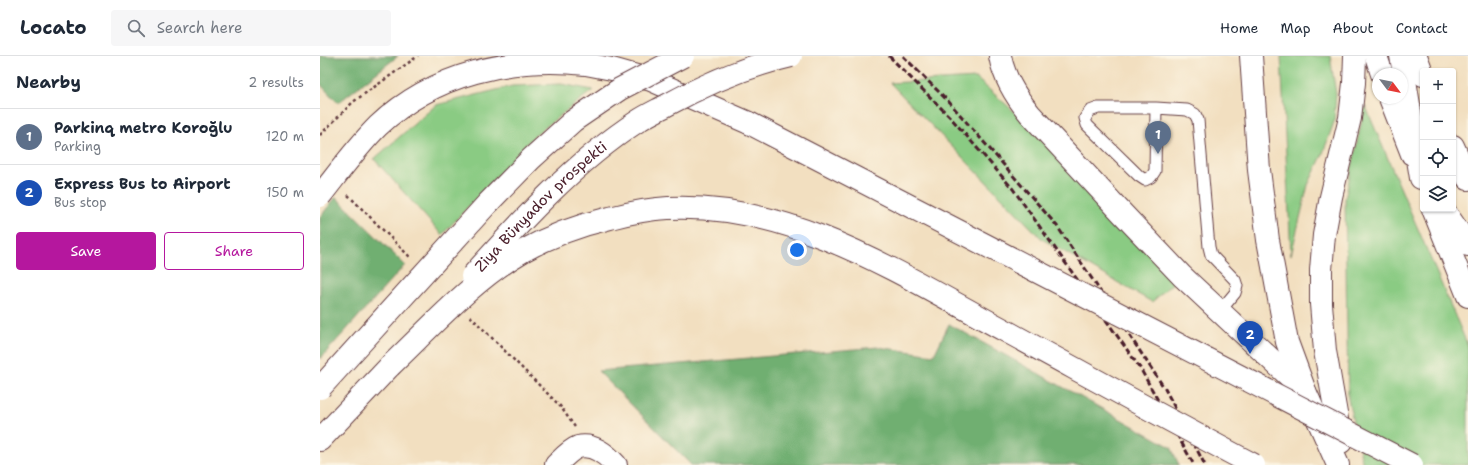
<!DOCTYPE html>
<meta charset="utf-8">
<style>
:root{--surface:#fff;--page:#f6f6f7;--text:#1f2937;--muted:#747a83;--line:#e0e1e3;--accent:#b5179e}
body{margin:0;font-family:"Shantell Sans",sans-serif;background:var(--page);color:var(--text)}
.controls{position:absolute;right:12px;top:12px;display:grid;overflow:hidden;border-radius:4px;box-shadow:0 1px 3px #0004}
.controls button{width:36px;height:36px;display:grid;place-items:center;padding:0;border:0;border-bottom:1px solid var(--line);background:var(--surface);color:var(--text);font:20px sans-serif}
.compass{position:absolute;left:1052px;top:12px;width:36px;height:36px;border-radius:50%;background:var(--surface);box-shadow:0 1px 3px #0004;rotate:122deg}
.you{position:absolute;left:477px;top:194px;width:14px;height:14px;margin:-10px;border:3px solid #fff;border-radius:50%;background:#1a73e8;box-shadow:0 0 0 6px #1a73e833}
.badge{display:grid;place-items:center;width:26px;height:26px;border-radius:50%;background:var(--accent);color:#fff;font-size:13px;font-weight:700}
.pin{position:absolute;translate:-50% -33px;filter:drop-shadow(0 1px 2px #0008)}
.pin::after{content:'';position:absolute;top:21px;width:14px;height:12px;background:inherit;clip-path:polygon(0 0,100% 0,50% 100%)}
.list{margin:0;padding:0;list-style:none}
h2{display:flex;justify-content:space-between;align-items:center;height:52px;margin:0;padding:0 16px;font-size:17px}
h2 small{font-size:13px;font-weight:400;color:var(--muted)}
.list li{display:grid;grid-template-columns:26px 1fr auto;gap:12px;align-items:center;box-sizing:border-box;height:56px;padding:0 16px;border-top:1px solid var(--line)}
.list b{display:block;font-size:15px;white-space:nowrap}
.list p{margin:0;font-size:13px;white-space:nowrap;color:var(--muted)}
.list em{font-size:13px;font-style:normal;color:var(--muted)}
.actions{display:flex;gap:8px;padding:12px 16px}
.actions a{flex:1;padding:9px 0;border:1px solid var(--accent);border-radius:4px;text-align:center;font-size:14px;color:var(--accent)}
.actions .main{background:var(--accent);color:#fff}
.icon{flex:none;width:22px;height:22px;fill:none;stroke:currentColor;stroke-width:2;stroke-linecap:round;stroke-linejoin:round}
.map{position:relative;flex:none;width:1148px;height:409px;overflow:hidden}
header{display:flex;align-items:center;gap:24px;box-sizing:border-box;height:56px;padding:0 20px;background:var(--surface);border-bottom:1px solid var(--line)}
header strong{font-size:19px}
nav{display:flex;gap:22px;margin-inline-start:auto;font-size:14px}
.search{width:280px;height:36px;background:var(--page);display:flex;align-items:center;gap:10px;box-sizing:border-box;padding:0 14px;border-radius:4px;color:var(--muted);font-size:15px}
main{display:flex}
aside{flex:1;background:var(--surface)}
.map>svg:first-child{display:block}
.green{fill:#8acb83;stroke:#6a7557}
.forest{fill:#6faf71;stroke:#5c674e}
.lines{fill:none;stroke-linecap:round;stroke-linejoin:round}
.lane-casing{stroke:#633c41;stroke-width:13}
.street-casing{stroke:#633c41;stroke-width:24}
.secondary-casing{stroke:#633c41;stroke-width:24}
.primary-casing{stroke:#633c41;stroke-width:24}
.highway-casing{stroke:#633c41;stroke-width:24}
.path{stroke:#633c41;stroke-width:2.5;stroke-dasharray:3 3;stroke-linecap:butt}
.lane{stroke:#fff;stroke-width:11}
.street{stroke:#fff;stroke-width:22}
.secondary{stroke:#fff;stroke-width:22}
.primary{stroke:#fff;stroke-width:22}
.highway{stroke:#fff;stroke-width:22}
.rail{stroke:#4a1f2b;stroke-width:3;stroke-dasharray:6 3;stroke-linecap:butt}
.primary-bridge-casing{stroke:#633c41;stroke-width:24;stroke-linecap:butt}
.highway-bridge-casing{stroke:#633c41;stroke-width:24;stroke-linecap:butt}
.primary-bridge{stroke:#fff;stroke-width:22}
.highway-bridge{stroke:#fff;stroke-width:22}
.labels{text-anchor:middle;dominant-baseline:central;stroke-width:3.5;stroke-linejoin:round;paint-order:stroke}
.street-label{font-size:15px;fill:#4a1f2b;stroke:#fcf5e5}
</style>
<header>
<strong>Locato</strong>
<div class="search"><svg class="icon" aria-label="search" viewBox="0 0 24 24"><circle cx="10" cy="10" r="6"/><path d="M15 15l6 6"/></svg>Search here</div>
<nav><a>Home</a><a>Map</a><a>About</a><a>Contact</a></nav>
</header>
<main>
<aside>
<h2>Nearby<small>2 results</small></h2>
<ul class="list">
<li><span class="badge" style="background:#5c6f8a">1</span><div><b>Parkinq metro Koroğlu</b><p>Parking</p></div><em>120 m</em></li>
<li><span class="badge" style="background:#1a4fb4">2</span><div><b>Express Bus to Airport</b><p>Bus stop</p></div><em>150 m</em></li>
</ul>
<div class="actions"><a class="main">Save</a><a>Share</a></div>
</aside>
<div class="map">
<svg width="1148" height="409" viewBox="0 0 1148 409">
<rect width="100%" height="100%" fill="#fcf5e5"/>
<filter id="ink" filterUnits="userSpaceOnUse"><feTurbulence type="fractalNoise" baseFrequency=".025" numOctaves="2"/><feDisplacementMap in="SourceGraphic" scale="8" xChannelSelector="R" yChannelSelector="G"/><feConvolveMatrix kernelMatrix="1 2 1 2 8 2 1 2 1" color-interpolation-filters="sRGB"/></filter>
<filter id="wash" filterUnits="userSpaceOnUse"><feTurbulence type="fractalNoise" baseFrequency=".012" numOctaves="4" result="noise"/><feDisplacementMap in="SourceGraphic" scale="16" xChannelSelector="R" yChannelSelector="G"/><feGaussianBlur stdDeviation="0.9" result="paint"/><feColorMatrix in="noise" values="0 0 0 0 0 0 0 0 0 0 0 0 0 0 0 0 0 1.4 0 .05"/><feComposite in="paint" operator="in"/></filter>
<g filter="url(#wash)">
<rect width="100%" height="100%" fill="#f2dfc0"/>
<!-- green -->
<g class="green">
<polygon points="961,0 1010,0 1016,38 1014,66 1002,100 988,129 971,199"/>
<polygon points="656,22 697,58 855,225 832,246 722,183 570,27"/>
<polygon points="241,28 273,34 215,79 122,179 54,103 116,49 192,30"/>
<polygon points="1045,49 1148,290 1148,409 1043,409 1028,343 1025,143"/>
</g>
<!-- forest -->
<g class="forest">
<polygon points="0,0 78,0 18,47 0,28"/>
<polygon points="16,141 85,209 0,303 0,161"/>
<polygon points="629,268 851,391 859,409 371,409 278,315 558,291 614,299"/>
</g>
</g>
<g filter="url(#ink)">
<g class="lines">
<!-- lane casing -->
<g class="lane-casing">
<polyline id="lane" points="836,52 835,115 831,121 825,124 819,120 767,69 765,62 770,55 778,52 836,52 867,54 875,58 878,64 889,191 891,199 915,224 917,230 915,237 900,255"/>
</g>
<!-- street casing -->
<g class="street-casing">
<g id="street">
<path d="M680,0c4,22 16,41 30,58l92,99 60,63 123,115"/>
<path d="M236,409c6,-6 14,-15 22,-18 15,-4 29,8 38,18"/>
</g>
</g>
<!-- secondary casing -->
<g class="secondary-casing">
<g id="secondary">
<polyline points="931,0 939,114 948,184 967,286 985,335 1018,409"/>
<polyline points="1056,0 1062,18"/>
<polyline points="1070,42 1092,98"/>
<polyline points="1113,153 1148,240"/>
<polyline points="1123,153 1148,189"/>
<polyline points="1021,386 1005,295 1001,248 1001,214 1004,179 1011,141 1030,62 1034,27 1035,0"/>
</g>
</g>
<!-- primary casing -->
<g class="primary-casing">
<polyline id="primary" points="0,384 70,310"/>
</g>
<!-- highway casing -->
<g class="highway-casing">
<g id="highway">
<polyline points="1081,0 1101,122"/>
<polyline points="1096,0 1103,19"/>
<polyline points="266,8 292,13 331,24 429,67"/>
<polyline points="1133,90 1148,123"/>
</g>
</g>
<!-- path -->
<g class="path">
<polyline points="0,79 33,46 98,0"/>
<polyline points="28,139 91,202"/>
<polyline points="150,260 240,350 255,371"/>
</g>
<!-- lane -->
<use href="#lane" class="lane"/>
<!-- street -->
<use href="#street" class="street"/>
<!-- secondary -->
<use href="#secondary" class="secondary"/>
<!-- primary -->
<use href="#primary" class="primary"/>
<!-- highway -->
<use href="#highway" class="highway"/>
<!-- rail -->
<g class="rail">
<polyline points="569,0 630,61 693,133 820,312 874,409"/>
<polyline points="583,0 628,45 737,170 845,333 885,409"/>
</g>
<!-- primary-bridge casing -->
<g class="primary-bridge-casing">
<g id="primary-bridge">
<path id="s1" d="M152,220c50,-56 103,-114 166,-155 9,-6 20,-11 29,-16 40,-22 80,-39 124,-49"/>
<path d="M70,310c41,-39 84,-87 133,-115 27,-15 57,-26 87,-33 19,-5 38,-9 58,-10 123,-6 232,66 336,122 83,45 166,91 250,135"/>
<polyline points="0,332 168,147 211,103 253,65 300,33 363,0"/>
</g>
</g>
<!-- highway-bridge casing -->
<g class="highway-bridge-casing">
<g id="highway-bridge">
<polyline points="429,67 1092,409"/>
<path d="M0,140c19,-24 36,-48 58,-70 56,-53 133,-70 208,-62"/>
</g>
</g>
<!-- primary-bridge -->
<use href="#primary-bridge" class="primary-bridge"/>
<!-- highway-bridge -->
<use href="#highway-bridge" class="highway-bridge"/>
</g>
</g>
<g class="labels">
<!-- street labels -->
<g class="street-label">
<text stroke="none"><textPath href="#s1" startOffset="98">Ziya Bünyadov prospekti</textPath></text>
</g>
</g>
</svg>
<div class="controls">
<button>+</button>
<button>−</button>
<button><svg class="icon" aria-label="locate" viewBox="0 0 24 24"><circle cx="12" cy="12" r="6"/><path d="M12 2v4M12 18v4M2 12h4M18 12h4"/></svg></button>
<button><svg class="icon" aria-label="layers" viewBox="0 0 24 24"><path d="M12 4l9 5-9 5-9-5zM3 14l9 5 9-5"/></svg></button>
</div>
<svg class="compass" viewBox="-18 -18 36 36"><path d="M0-13l5 13h-10z" fill="#e53935"/><path d="M0 13l5-13h-10z" fill="#747a83"/></svg>
<div class="you"></div>
<div class="pin badge" style="left:838px;top:98px;background:#5c6f8a">1</div>
<div class="pin badge" style="left:930px;top:298px;background:#1a4fb4">2</div>
</div>
</main>
